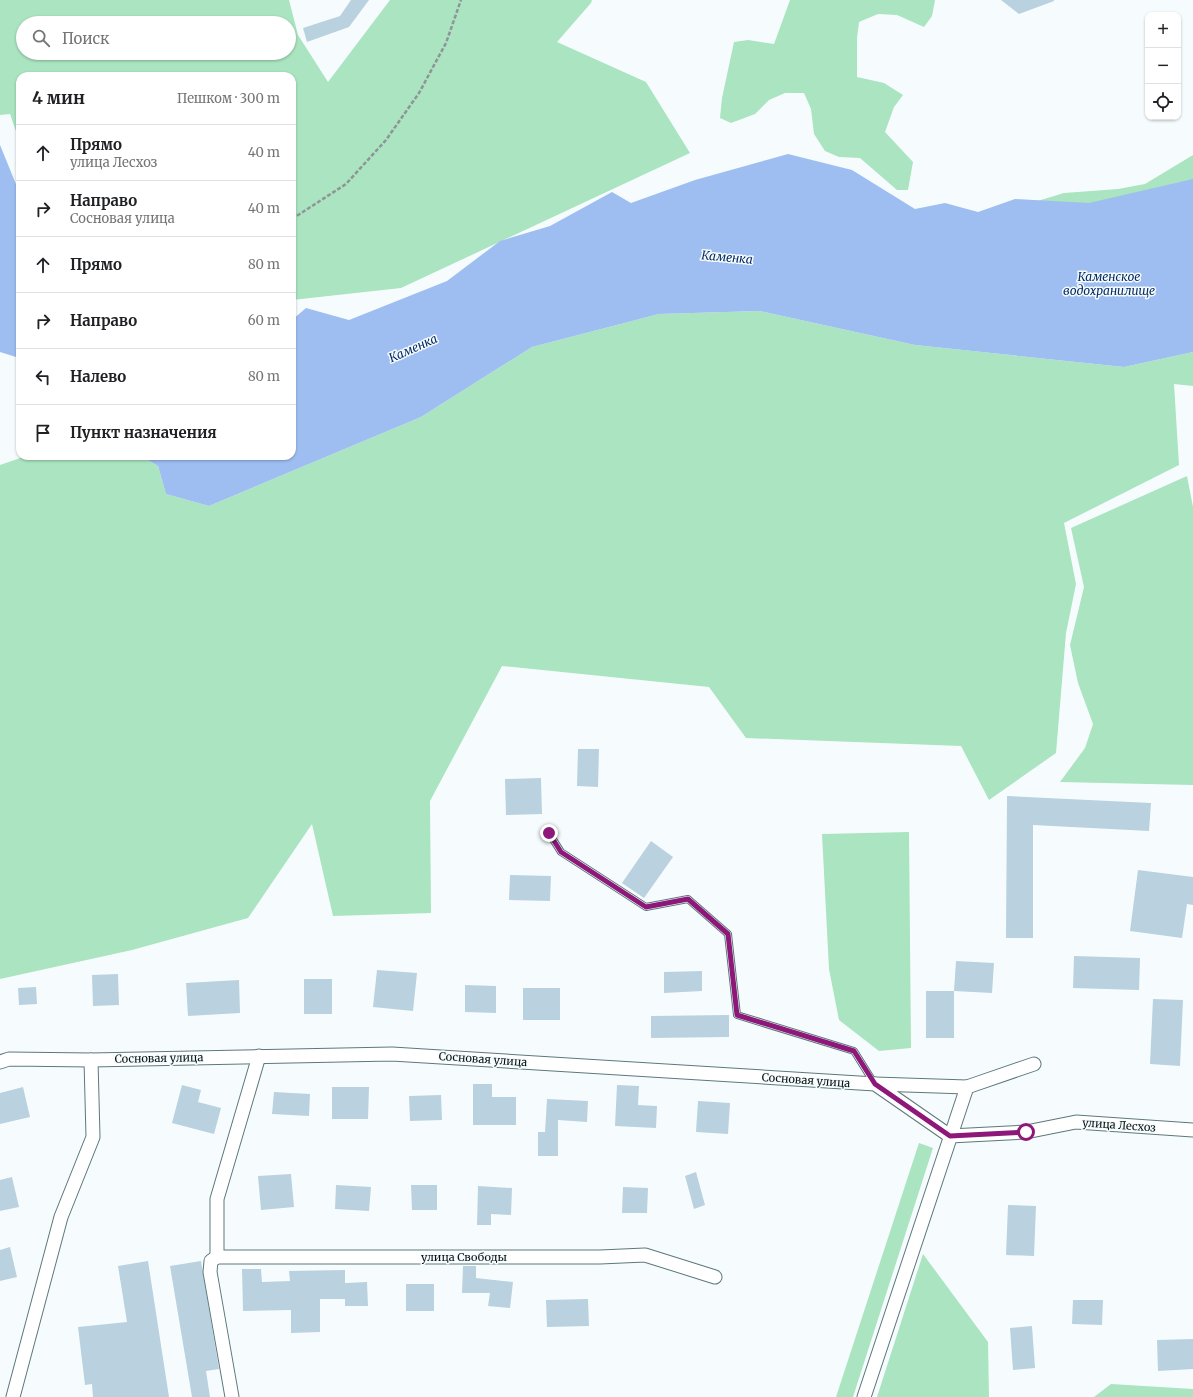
<!DOCTYPE html>
<html lang="ru">
<meta charset="utf-8">
<style>
:root{--surface:#fff;--page:#f6f6f6;--text:#202124;--muted:#757577;--line:#e0e0e0}
body{margin:0;font-family:Merriweather,serif;background:var(--page);color:var(--text)}
.controls{position:absolute;right:12px;top:12px;display:grid;overflow:hidden;border-radius:8px;box-shadow:0 1px 3px #0004}
.controls button{width:36px;height:36px;display:grid;place-items:center;padding:0;border:0;border-bottom:1px solid var(--line);background:var(--surface);color:var(--text);font:20px sans-serif}
.stop{position:absolute;width:12px;height:12px;margin:-9px;border:3px solid #8d1879;border-radius:50%;background:#fff}
.stop.end{background:#8d1879;border-color:#fff;box-shadow:0 1px 4px #0008}
.list{margin:0;padding:0;list-style:none}
h2{display:flex;justify-content:space-between;align-items:center;height:52px;margin:0;padding:0 16px;font-size:17px}
h2 small{font-size:13px;font-weight:400;color:var(--muted)}
.list li{display:grid;grid-template-columns:26px 1fr auto;gap:12px;align-items:center;box-sizing:border-box;height:56px;padding:0 16px;border-top:1px solid var(--line)}
.list b{display:block;font-size:15px;white-space:nowrap}
.list p{margin:0;font-size:13px;white-space:nowrap;color:var(--muted)}
.list em{font-size:13px;font-style:normal;color:var(--muted)}
.icon{flex:none;width:22px;height:22px;fill:none;stroke:currentColor;stroke-width:2;stroke-linecap:round;stroke-linejoin:round}
.map{position:relative;flex:none;width:1193px;height:1397px;overflow:hidden}
.search{position:absolute;background:var(--surface);box-shadow:0 1px 3px #0004;left:16px;top:16px;width:280px;height:44px;display:flex;align-items:center;gap:10px;box-sizing:border-box;padding:0 14px;border-radius:22px;color:var(--muted);font-size:15px}
.panel{position:absolute;background:var(--surface);box-shadow:0 1px 3px #0004;left:16px;top:72px;width:280px;height:388px;border-radius:12px}
.map>svg:first-child{display:block}
.green{fill:#aae4c0;fill-rule:evenodd}
.water{fill:#9ebef2}
.building{fill:#bad1e0}
.lines{fill:none;stroke-linecap:round;stroke-linejoin:round}
.service-casing{stroke:#5d787c;stroke-width:8}
.minor-casing{stroke:#5d787c;stroke-width:15}
.path{stroke:#8e9597;stroke-width:2.5;stroke-dasharray:4 2;stroke-linecap:butt}
.service{stroke:#fff;stroke-width:6}
.minor{stroke:#fff;stroke-width:13}
.route{stroke:#8d1879;stroke-width:5}
.labels{text-anchor:middle;dominant-baseline:central;stroke-width:3;stroke-linejoin:round;paint-order:stroke}
.street-label{font-size:11px;fill:#081214;stroke:#f6fcfd}
.water-label{font-size:12px;font-style:italic;fill:#052b66;stroke:#f6fcfd}
</style>
<div class="map">
<svg width="1193" height="1397" viewBox="0 0 1193 1397">
<rect width="100%" height="100%" fill="#f6fcfd"/>
<!-- green -->
<g class="green">
<path d="M0,0h289l9,35 30,47 62,-82h202l-1,3 -34,39 89,40 44,71 -289,135 -109,12v-224h-272v67l-10,-29 -10,1zM23,23h266v30h-266z"/>
<polygon points="790,0 935,0 932,16 924,27 897,15 878,14 859,22 857,38 857,77 884,83 903,95 894,107 885,132 913,162 908,190 897,190 860,158 839,157 825,151 814,134 811,109 804,93 785,93 769,100 755,114 731,123 720,118 722,98 734,42 748,40 774,44"/>
<polygon points="1193,155 1193,187 1106,208 1021,206 1064,193 1118,189 1145,184"/>
<polygon points="760,311 915,345 1124,367 1193,352 1193,386 1174,384 1179,465 1064,523 1076,584 1066,633 1056,753 989,800 961,746 746,738 709,687 502,666 430,801 431,913 333,916 312,824 248,918 132,950 0,979 0,465 26,456 141,456 158,466 166,494 209,506 421,417 532,347 659,314"/>
<polygon points="1187,476 1193,507 1193,785 1060,782 1085,748 1093,724 1078,683 1070,645 1084,587 1071,528"/>
<polygon points="909,832 911,1048 879,1051 839,1020 829,969 822,834"/>
<polygon points="919,1143 933,1148 853,1397 836,1397"/>
<polygon points="923,1254 988,1342 989,1397 877,1397"/>
<polygon points="1111,1384 1193,1389 1193,1397 1094,1397"/>
</g>
<!-- water -->
<g class="water">
<polygon points="0,145 20,194 20,362 16,357 0,352"/>
<polygon points="788,154 852,170 915,209 945,203 978,212 1015,199 1089,203 1193,179 1193,352 1124,367 915,345 760,311 659,314 532,347 421,417 209,506 166,494 158,466 141,456 292,456 292,320 306,308 349,320 447,281 500,241 550,226 612,192 631,203 695,180"/>
</g>
<!-- building -->
<g class="building">
<polygon points="351,0 369,0 349,27 307,42 303,28 340,16"/>
<polygon points="1001,0 1054,0 1054,1 1019,14"/>
<polygon points="578,749 599,749 598,787 577,786"/>
<polygon points="541,778 542,814 506,815 505,779"/>
<polygon points="1007,796 1151,803 1149,831 1033,825 1033,938 1006,938"/>
<polygon points="651,841 673,857 644,898 622,883"/>
<polygon points="1138,870 1193,877 1193,905 1187,904 1182,938 1130,931"/>
<polygon points="510,875 551,876 550,901 509,900"/>
<polygon points="1074,956 1140,958 1139,990 1073,988"/>
<polygon points="956,961 994,963 992,993 954,991"/>
<polygon points="377,970 417,973 413,1011 373,1007"/>
<polygon points="702,971 702,991 664,993 664,972"/>
<polygon points="118,974 119,1005 93,1006 92,975"/>
<rect x="304" y="979" width="28" height="35"/>
<polygon points="239,980 240,1013 188,1016 186,983"/>
<polygon points="465,985 496,986 496,1013 465,1012"/>
<polygon points="36,987 37,1004 19,1005 18,988"/>
<rect x="523" y="988" width="37" height="32"/>
<rect x="926" y="991" width="28" height="47"/>
<polygon points="1153,999 1183,1000 1180,1066 1150,1064"/>
<polygon points="729,1015 729,1037 651,1038 651,1016"/>
<polygon points="473,1084 492,1084 492,1097 516,1097 516,1125 473,1125"/>
<polygon points="182,1085 201,1090 198,1102 221,1108 214,1134 172,1123"/>
<polygon points="617,1085 639,1086 638,1105 657,1106 656,1128 615,1126"/>
<polygon points="23,1087 30,1117 0,1124 0,1093"/>
<polygon points="332,1087 369,1087 368,1119 332,1119"/>
<polygon points="274,1092 310,1094 309,1116 272,1114"/>
<polygon points="441,1095 442,1120 410,1121 409,1096"/>
<polygon points="547,1099 588,1101 587,1122 558,1120 558,1156 538,1156 538,1132 545,1132"/>
<polygon points="698,1101 730,1103 728,1134 696,1132"/>
<polygon points="696,1172 705,1205 694,1209 685,1176"/>
<polygon points="291,1174 294,1207 261,1210 258,1176"/>
<polygon points="12,1177 19,1207 0,1211 0,1180"/>
<polygon points="336,1185 371,1187 369,1211 335,1209"/>
<polygon points="411,1185 437,1185 437,1210 412,1210"/>
<polygon points="478,1186 512,1188 511,1215 491,1214 491,1225 477,1225"/>
<polygon points="623,1187 648,1188 647,1213 622,1213"/>
<polygon points="1008,1205 1036,1206 1034,1256 1006,1255"/>
<polygon points="10,1247 17,1277 0,1281 0,1250"/>
<polygon points="148,1261 169,1397 93,1397 92,1384 85,1385 78,1327 127,1322 118,1266"/>
<polygon points="201,1261 219,1369 206,1371 210,1397 192,1397 170,1266"/>
<polygon points="463,1266 476,1266 476,1278 513,1282 510,1308 488,1306 490,1293 462,1293"/>
<polygon points="242,1269 261,1269 262,1282 290,1281 289,1271 345,1270 345,1283 367,1282 368,1306 345,1306 345,1299 320,1299 320,1332 291,1333 291,1310 243,1311"/>
<rect x="406" y="1284" width="28" height="27"/>
<polygon points="588,1299 589,1326 547,1327 546,1300"/>
<polygon points="1073,1300 1103,1300 1102,1325 1072,1324"/>
<polygon points="1032,1326 1035,1368 1013,1370 1010,1328"/>
<polygon points="1193,1339 1193,1369 1158,1371 1157,1340"/>
</g>
<g class="lines">
<!-- service casing -->
<g class="service-casing">
<polyline id="service" points="549,833 561,852 646,907 688,899 728,934 737,1015 854,1051 874,1083"/>
</g>
<!-- minor casing -->
<g class="minor-casing">
<g id="minor">
<polyline points="0,1062 9,1059 91,1060 392,1054 875,1084 950,1136"/>
<polyline points="967,1087 1034,1064"/>
<polyline points="950,1136 1026,1132 1076,1122 1193,1130"/>
<polyline points="217,1257 217,1199 259,1056"/>
<polyline points="13,1397 61,1217 93,1137 91,1060"/>
<polyline points="232,1397 210,1272 211,1261 217,1257 600,1257 645,1255 715,1277"/>
<polyline points="864,1397 967,1087 875,1084"/>
</g>
</g>
<!-- path -->
<polyline class="path" points="292,219 346,184 386,140 419,93 446,43 461,0"/>
<!-- service -->
<use href="#service" class="service"/>
<!-- minor -->
<use href="#minor" class="minor"/>
</g>
<g class="lines">
<!-- route -->
<polyline class="route" points="549,833 561,852 646,907 688,899 728,934 737,1015 854,1051 875,1084 950,1136 1026,1132"/>
</g>
<g class="labels">
<!-- street labels -->
<g class="street-label">
<text transform="translate(159 1058) rotate(-1)">Сосновая улица</text>
<text transform="translate(483 1059) rotate(4)">Сосновая улица</text>
<text transform="translate(806 1080) rotate(4)">Сосновая улица</text>
<text transform="translate(1119 1125) rotate(4)">улица Лесхоз</text>
<text x="464" y="1257">улица Свободы</text>
</g>
<!-- water labels -->
<g class="water-label">
<text transform="translate(727 257) rotate(5)">Каменка</text>
<text x="1109" y="276">Каменское<tspan x="1109" dy="14">водохранилище</tspan></text>
<text transform="translate(413 348) rotate(-24)">Каменка</text>
</g>
</g>
</svg>
<div class="controls">
<button>+</button>
<button>−</button>
<button><svg class="icon" aria-label="locate" viewBox="0 0 24 24"><circle cx="12" cy="12" r="6"/><path d="M12 2v4M12 18v4M2 12h4M18 12h4"/></svg></button>
</div>
<div class="stop" style="left:1026px;top:1132px"></div>
<div class="stop end" style="left:549px;top:833px"></div>
<div class="search"><svg class="icon" aria-label="search" viewBox="0 0 24 24"><circle cx="10" cy="10" r="6"/><path d="M15 15l6 6"/></svg>Поиск</div>
<section class="panel">
<h2>4 мин<small>Пешком · 300 m</small></h2>
<ul class="list">
<li><svg class="icon" aria-label="ahead" viewBox="0 0 24 24"><path d="M12 20V5M6 11l6-6 6 6"/></svg><div><b>Прямо</b><p>улица Лесхоз</p></div><em>40 m</em></li>
<li><svg class="icon" aria-label="right" viewBox="0 0 24 24"><path d="M7 20v-9h11M14 6l5 5-5 5"/></svg><div><b>Направо</b><p>Сосновая улица</p></div><em>40 m</em></li>
<li><svg class="icon" aria-label="ahead" viewBox="0 0 24 24"><path d="M12 20V5M6 11l6-6 6 6"/></svg><div><b>Прямо</b></div><em>80 m</em></li>
<li><svg class="icon" aria-label="right" viewBox="0 0 24 24"><path d="M7 20v-9h11M14 6l5 5-5 5"/></svg><div><b>Направо</b></div><em>60 m</em></li>
<li><svg class="icon" aria-label="left" viewBox="0 0 24 24"><path d="M17 20v-9H6M10 6l-5 5 5 5"/></svg><div><b>Налево</b></div><em>80 m</em></li>
<li><svg class="icon" aria-label="arrive" viewBox="0 0 24 24"><path d="M6 21V4h12l-3 4 3 4H6"/></svg><div><b>Пункт назначения</b></div></li>
</ul>
</section>
</div>
